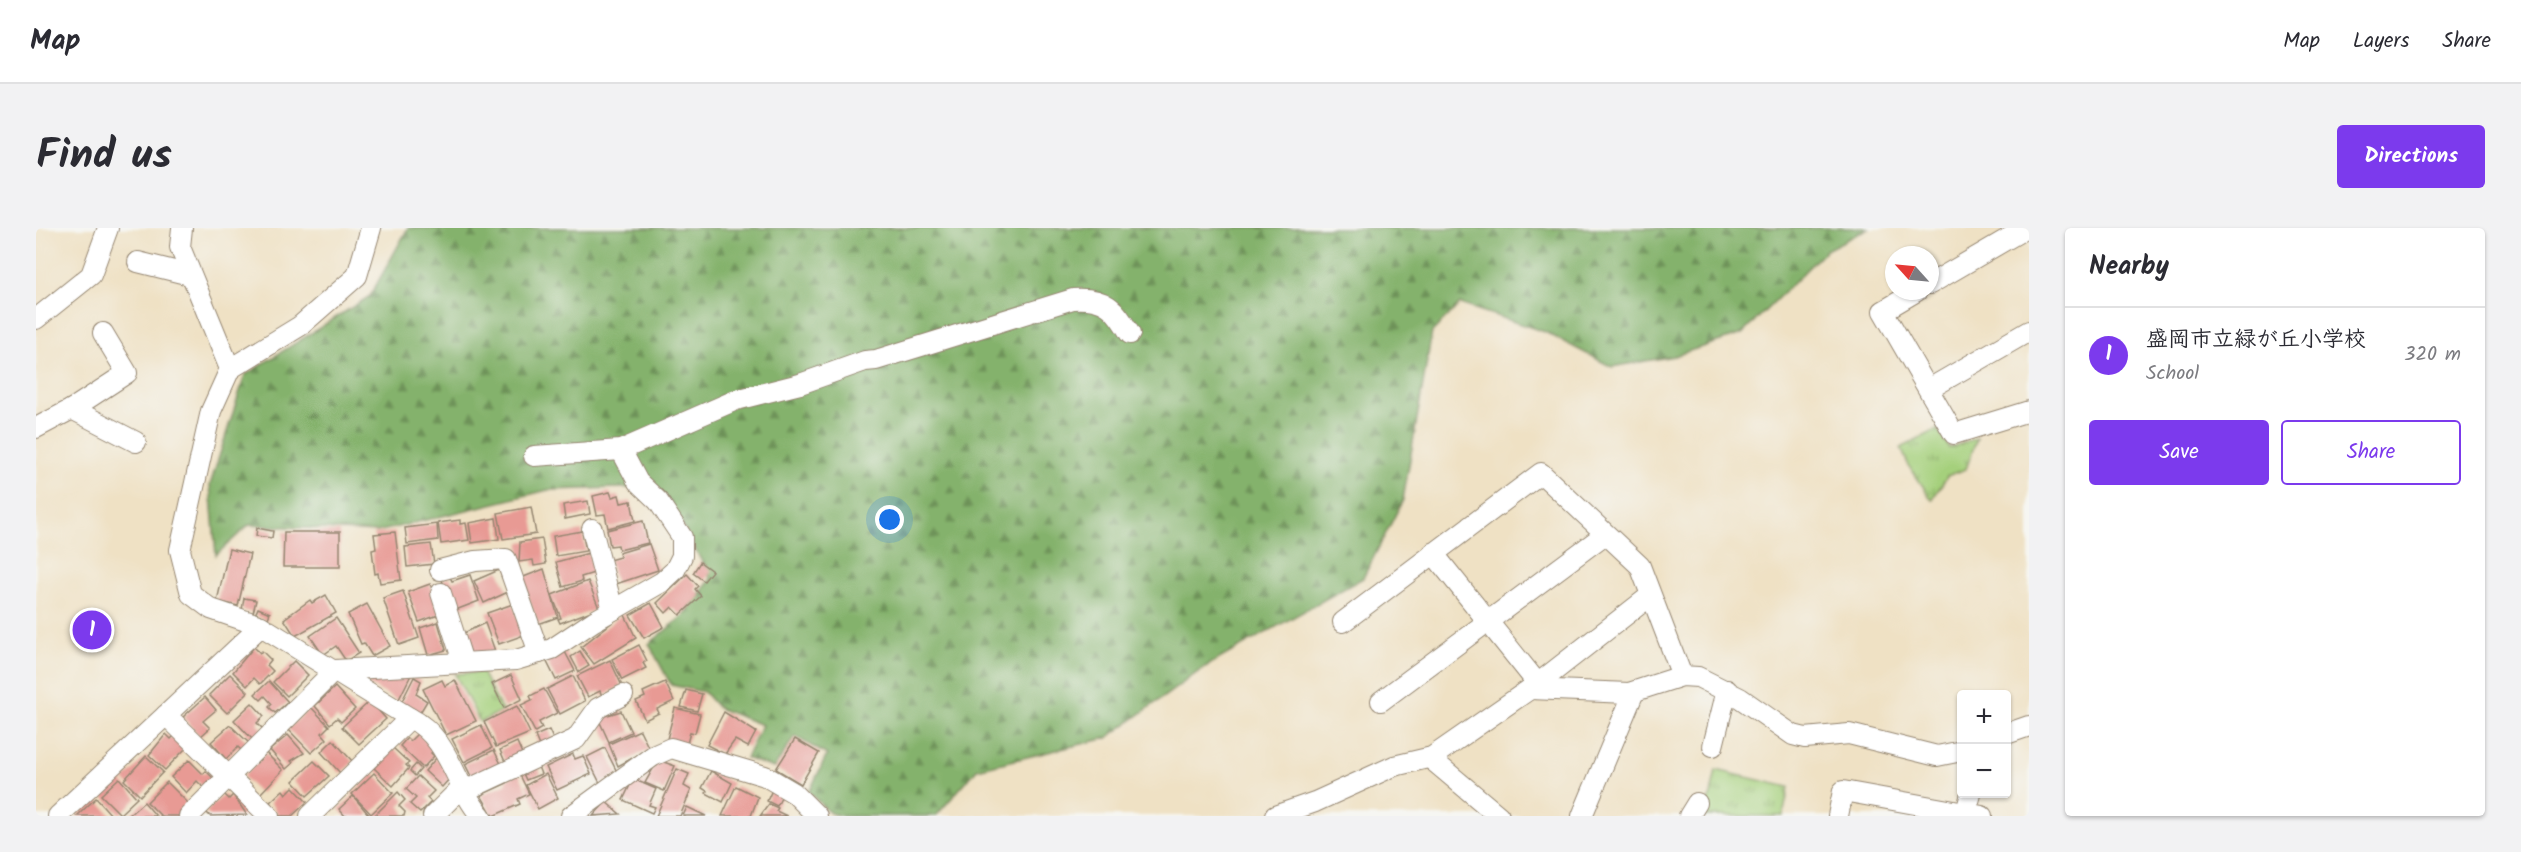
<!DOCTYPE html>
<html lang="en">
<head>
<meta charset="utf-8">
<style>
	body { margin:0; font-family:Kalam,"Klee One",sans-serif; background:#f2f2f3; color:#2b2b33 }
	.controls { position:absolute; right:18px; bottom:18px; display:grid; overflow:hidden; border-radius:6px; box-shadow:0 2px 4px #0004 }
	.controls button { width:54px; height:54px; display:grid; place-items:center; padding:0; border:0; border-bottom:2px solid #e1e1e2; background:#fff; color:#2b2b33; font:30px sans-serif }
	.compass { position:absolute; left:1849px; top:18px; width:54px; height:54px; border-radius:50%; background:#fff; box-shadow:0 2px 4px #0004; rotate:297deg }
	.you { position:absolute; left:854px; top:292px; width:21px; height:21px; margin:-15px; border:4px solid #fff; border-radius:50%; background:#1a73e8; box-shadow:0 0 0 9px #1a73e833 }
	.badge { display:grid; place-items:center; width:39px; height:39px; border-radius:50%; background:#7c3aed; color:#fff; font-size:20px; font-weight:700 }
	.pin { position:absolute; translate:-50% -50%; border:3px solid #fff; box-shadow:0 2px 6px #0006 }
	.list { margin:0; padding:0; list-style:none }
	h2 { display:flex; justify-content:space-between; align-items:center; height:78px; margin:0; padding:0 24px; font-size:26px }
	h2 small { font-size:20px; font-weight:400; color:#7c7c81 }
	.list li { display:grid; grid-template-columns:39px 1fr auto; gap:18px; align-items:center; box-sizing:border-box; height:96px; padding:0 24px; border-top:2px solid #e1e1e2 }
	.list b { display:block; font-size:22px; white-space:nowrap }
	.list p { margin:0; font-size:20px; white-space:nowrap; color:#7c7c81 }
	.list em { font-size:20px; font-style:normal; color:#7c7c81 }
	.actions { display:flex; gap:12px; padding:18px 24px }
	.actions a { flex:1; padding:14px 0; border:2px solid #7c3aed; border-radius:6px; text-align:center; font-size:21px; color:#7c3aed }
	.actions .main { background:#7c3aed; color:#fff }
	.map { position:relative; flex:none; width:1993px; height:588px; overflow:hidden; border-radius:6px }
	header { display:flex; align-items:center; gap:36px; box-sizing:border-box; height:84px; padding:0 30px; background:#fff; border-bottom:2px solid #e1e1e2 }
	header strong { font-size:28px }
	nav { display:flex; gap:33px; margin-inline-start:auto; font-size:21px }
	.intro { display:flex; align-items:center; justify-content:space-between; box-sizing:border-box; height:144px; padding:0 36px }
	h1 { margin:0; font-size:42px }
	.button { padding:15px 27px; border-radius:6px; background:#7c3aed; color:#fff; font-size:21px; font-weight:700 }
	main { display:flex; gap:36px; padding:0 36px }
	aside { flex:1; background:#fff; border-radius:6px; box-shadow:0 2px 4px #0004 }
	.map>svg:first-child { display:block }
</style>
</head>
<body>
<header>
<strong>Map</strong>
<nav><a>Map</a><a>Layers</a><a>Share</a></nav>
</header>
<div class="intro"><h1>Find us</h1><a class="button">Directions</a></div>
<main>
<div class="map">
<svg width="1993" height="588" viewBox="0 0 1993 588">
	<defs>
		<pattern id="grass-tufts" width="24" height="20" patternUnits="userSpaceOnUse" patternTransform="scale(1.5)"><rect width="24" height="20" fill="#a5d07c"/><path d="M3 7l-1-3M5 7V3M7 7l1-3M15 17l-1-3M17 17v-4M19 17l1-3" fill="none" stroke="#88a965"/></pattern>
		<pattern id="forest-firs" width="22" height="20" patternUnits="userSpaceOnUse" patternTransform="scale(1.5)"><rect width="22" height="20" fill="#84b26c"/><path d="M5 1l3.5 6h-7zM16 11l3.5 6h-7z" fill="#6d9158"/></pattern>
	</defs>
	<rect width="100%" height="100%" fill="#f6f6f2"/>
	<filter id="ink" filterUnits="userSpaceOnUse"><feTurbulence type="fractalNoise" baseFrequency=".0167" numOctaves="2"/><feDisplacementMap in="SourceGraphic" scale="12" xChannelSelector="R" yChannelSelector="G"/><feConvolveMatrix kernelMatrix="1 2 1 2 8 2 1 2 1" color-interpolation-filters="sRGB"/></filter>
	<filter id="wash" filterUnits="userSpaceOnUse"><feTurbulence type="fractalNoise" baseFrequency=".008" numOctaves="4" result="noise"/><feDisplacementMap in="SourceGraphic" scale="24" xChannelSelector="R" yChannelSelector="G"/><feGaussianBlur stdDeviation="1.35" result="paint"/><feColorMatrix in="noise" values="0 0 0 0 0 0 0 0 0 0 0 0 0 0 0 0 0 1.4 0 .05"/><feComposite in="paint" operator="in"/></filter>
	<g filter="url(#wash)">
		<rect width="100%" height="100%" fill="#efe1c4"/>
		<g fill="url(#grass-tufts)" stroke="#707d4d" stroke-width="1.5">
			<polygon points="1902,201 1913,220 1941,210 1930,241 1911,248 1896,272 1872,236 1865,220"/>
			<polygon points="446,444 466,483 444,494 419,446"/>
			<polygon points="1680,542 1753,559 1747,588 1662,588 1675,567"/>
		</g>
		<polygon fill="url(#forest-firs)" stroke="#606e45" stroke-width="1.5" points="372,0 1833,0 1790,22 1706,106 1638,128 1576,139 1509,104 1424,76 1396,104 1367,272 1327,350 1169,439 1071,510 941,541 900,588 807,588 794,585 773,564 791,527 759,508 738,540 710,530 726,497 682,480 668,464 635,457 613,416 648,387 675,351 641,287 620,259 512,262 341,304 213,297 180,327 174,257 209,147 334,68"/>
		<g id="blocks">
			<g fill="#e89a94">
				<polygon points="574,264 576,269 583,267 585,275 595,273 599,293 572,300 569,286 561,287 557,268"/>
				<polygon points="552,273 554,286 529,291 527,277"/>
				<polygon points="495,279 500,306 467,311 462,285"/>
				<polygon points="460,290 463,311 436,315 433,295"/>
				<polygon points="424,292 424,296 430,295 433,312 405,316 402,295"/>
				<polygon points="607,293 612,315 583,322 582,317 574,318 571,302"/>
				<polygon points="401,296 402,312 371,316 369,300"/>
				<polygon points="221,300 237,303 236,310 220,308"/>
				<polygon points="546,303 550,323 520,328 517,308"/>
				<polygon points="248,304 304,304 304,339 247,339"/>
				<polygon points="359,304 365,352 344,355 342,345 339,346 336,322 340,321 338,306"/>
				<polygon points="506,311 510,336 498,338 497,332 483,334 484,314"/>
				<polygon points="395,316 398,336 371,339 369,319"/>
				<polygon points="613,316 622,342 580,356 573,332 584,329 583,325"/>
				<polygon points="193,321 214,326 202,378 181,373"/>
				<polygon points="553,325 558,345 545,349 546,353 527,359 520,334"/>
				<polygon points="664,334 676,343 668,353 657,345"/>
				<polygon points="508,341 522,389 502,396 485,350"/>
				<polygon points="463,342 472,364 448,375 438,353"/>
				<polygon points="651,346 662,358 659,361 665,368 644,387 636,379 630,385 621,375"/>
				<polygon points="434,347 443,373 417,383 406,352 414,349 416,353"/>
				<polygon points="552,353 563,380 524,395 522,391 525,390 516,367"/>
				<polygon points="394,356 405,386 383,394 372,364"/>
				<polygon points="367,363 383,410 363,417 347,370"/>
				<polygon points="290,367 300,385 259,408 248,391 274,372 276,375"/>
				<polygon points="208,370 220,372 217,385 206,382"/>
				<polygon points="615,375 628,399 608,410 594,387"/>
				<polygon points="331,376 354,418 336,428 328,415 325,416 312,386"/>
				<polygon points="477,376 488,407 463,416 451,385"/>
				<polygon points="222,380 234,385 231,393 219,387"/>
				<polygon points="588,385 600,410 558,436 545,419"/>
				<polygon points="300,390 323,425 310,433 300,418 287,427 274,408"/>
				<polygon points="402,394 410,422 392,427 384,400"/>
				<polygon points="449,395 459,423 444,427 443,424 435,426 428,405"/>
				<polygon points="603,417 611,433 607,435 610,440 586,452 576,431"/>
				<polygon points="218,419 224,425 226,423 235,432 231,437 237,443 224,456 218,450 211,458 197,444"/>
				<polygon points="528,422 539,443 520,452 510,432"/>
				<polygon points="544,423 553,438 543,444 535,429"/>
				<polygon points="574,432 586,458 566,468 564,463 552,469 541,448"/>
				<polygon points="258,433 272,447 251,468 237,454"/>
				<polygon points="194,446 212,464 191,485 173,467"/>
				<polygon points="375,447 362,473 330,455 334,448"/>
				<polygon points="475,447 486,471 468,480 456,456"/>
				<polygon points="537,448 549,473 524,486 511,461"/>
				<polygon points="378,449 385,453 380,466 391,473 382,488 364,477"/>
				<polygon points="406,452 409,458 419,452 440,493 410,507 387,461"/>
				<polygon points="233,453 252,474 239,485 233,479 236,476 229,468 225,472 219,466"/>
				<polygon points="629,454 638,473 621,481 623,485 609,492 600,473 609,469 607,464"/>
				<polygon points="299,459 319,481 305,494 301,490 294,496 279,478"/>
				<polygon points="508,461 521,485 503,494 506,500 499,504 485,477 496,472 494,468"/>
				<polygon points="650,462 666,466 661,483 645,479"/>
				<polygon points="169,469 180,482 167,493 174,500 164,509 147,489"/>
				<polygon points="334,473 350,491 323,516 306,499"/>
				<polygon points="216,475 228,488 221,495 228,502 217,512 198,492"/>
				<polygon points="481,478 494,505 460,519 448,494"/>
				<polygon points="275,479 293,498 286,505 291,511 275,525 252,501"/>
				<polygon points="639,480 664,486 659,505 654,504 651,516 631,511"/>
				<polygon points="585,483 595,504 573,514 562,490"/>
				<polygon points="688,484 720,504 712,519 699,512 689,526 671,517"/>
				<polygon points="194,497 214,516 206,523 202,519 190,531 175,514"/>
				<polygon points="445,497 456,520 428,534 416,511"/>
				<polygon points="513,502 517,511 503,518 499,508"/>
				<polygon points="604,502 613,521 582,538 573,516"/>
				<polygon points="382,505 399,521 395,525 398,528 387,540 364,518 371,510 374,513"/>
				<polygon points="130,506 135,511 138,508 150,520 129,542 113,527"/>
				<polygon points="252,507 268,525 255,533 257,535 250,541 234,522"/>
				<polygon points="759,511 783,525 765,556 740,541"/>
				<polygon points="297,512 317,534 305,546 285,524"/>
				<polygon points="481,514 487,528 470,536 464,522"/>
				<polygon points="357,520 373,535 370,537 373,540 357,558 338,540"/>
				<polygon points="569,520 582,546 564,555 551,529"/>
				<polygon points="458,522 466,538 437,552 429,536"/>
				<polygon points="230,525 247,542 224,566 207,548"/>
				<polygon points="537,526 539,531 547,528 555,546 521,562 510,539"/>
				<polygon points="110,528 127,544 104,568 88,552"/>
				<polygon points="400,530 415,544 415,549 406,559 389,543"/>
				<polygon points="153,532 167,546 170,543 178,551 169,561 161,553 150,565 135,549"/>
				<polygon points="622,532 639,538 628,563 609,555"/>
				<polygon points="278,533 293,548 271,568 257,553"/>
				<polygon points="380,536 385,541 379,548 374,543"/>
				<polygon points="501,536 505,546 490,552 486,543"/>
				<polygon points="641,541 653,546 648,558 655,562 644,588 620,588"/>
				<polygon points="675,543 696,555 687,574 670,565 671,563 666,560"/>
				<polygon points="338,545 357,565 335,586 316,566"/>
				<polygon points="483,545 493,566 482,571 484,576 457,588 445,567 471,555 470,552"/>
				<polygon points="510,546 522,570 502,581 490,557"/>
				<polygon points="382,548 398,563 391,570 395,574 384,585 374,576 380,570 370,561"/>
				<polygon points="83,550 101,570 84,586 65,567"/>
				<polygon points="597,551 620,561 613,577 619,579 616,585 587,572"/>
				<polygon points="131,554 154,577 143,588 125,588 111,574"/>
				<polygon points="700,558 722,569 715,588 686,588"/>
				<polygon points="257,559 271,574 256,588 243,588 234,574 247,562 250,566"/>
				<polygon points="736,562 747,566 741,578 731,573"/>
				<polygon points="362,564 369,572 363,578 369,584 368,588 338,588"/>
				<polygon points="188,566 193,571 197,567 211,587 174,588 170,584"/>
				<polygon points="317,568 333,587 332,588 309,588 303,581"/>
				<polygon points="60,570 76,588 41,588"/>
				<polygon points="108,574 120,588 92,588"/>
				<polygon points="570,574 584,586 557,588"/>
				<polygon points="733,576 742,580 740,583 751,588 724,588"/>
				<polygon points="651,579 670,588 647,588"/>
			</g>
		</g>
	</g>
	<g filter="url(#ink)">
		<use href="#blocks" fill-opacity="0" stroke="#958671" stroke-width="1.5"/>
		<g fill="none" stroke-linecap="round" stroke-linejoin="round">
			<defs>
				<g id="minor">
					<polyline points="146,0 144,19 194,141 175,183 144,322 155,366 175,381 225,398 374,490 274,588"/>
					<polyline points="102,34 154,47"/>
					<polyline points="1894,56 1990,0"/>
					<polyline points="1881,63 1847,83 1918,206 1993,183"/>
					<polyline points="0,91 55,47 72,0"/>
					<polyline points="194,141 264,98 321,48 335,0"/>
					<polyline points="1893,161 1993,103"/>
					<polyline points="36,181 100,214"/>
					<polyline points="0,200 36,181 91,145 67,105"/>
					<path d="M 498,228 L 585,222 L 700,172 L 764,156 L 829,133 L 840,132 L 1037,71 C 1070,69 1079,80 1094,106"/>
					<polyline points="556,301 577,382"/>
					<polyline points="1397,325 1502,456"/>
					<polyline points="404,342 439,333 470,331 503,425"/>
					<polyline points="405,365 427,434"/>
					<polyline points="1307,394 1505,245 1604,338 1646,448"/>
					<polyline points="225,398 130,487 233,588"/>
					<polyline points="1494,461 1593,465 1646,448 1662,449 1704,470 1757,507 1769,510 1813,506 1901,528 1926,523"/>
					<polyline points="1345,473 1568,307"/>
					<path d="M 374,490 C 414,510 418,557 445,588"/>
					<polyline points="1970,506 1993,498"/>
					<polyline points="1677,518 1691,462"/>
					<polyline points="1394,530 1463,588"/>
					<polyline points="427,558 435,560 540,511 562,480 587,467"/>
					<polyline points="1930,584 1935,566"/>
					<polyline points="22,588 130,487"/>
					<polyline points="153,588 299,442 480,432 516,421 558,393 626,354 639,342 646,328 646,309 622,273 602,254 585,222"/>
					<polyline points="397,588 427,558"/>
					<polyline points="535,588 617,528 635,520 729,548 758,565 781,588"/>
					<polyline points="1239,588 1279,574 1358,538 1396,529 1504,454 1614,368"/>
					<polyline points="1546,588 1598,464"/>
					<polyline points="1653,588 1661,575"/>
					<polyline points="1802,588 1807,563 1946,588"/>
				</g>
			</defs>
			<use href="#minor" stroke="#958671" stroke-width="22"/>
			<use href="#minor" stroke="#fff" stroke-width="20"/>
		</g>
	</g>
</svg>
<div class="controls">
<button>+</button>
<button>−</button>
</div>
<svg class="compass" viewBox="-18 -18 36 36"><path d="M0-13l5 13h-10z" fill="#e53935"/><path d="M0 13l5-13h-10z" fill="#7c7c81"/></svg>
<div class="you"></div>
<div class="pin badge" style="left:56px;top:402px">1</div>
</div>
<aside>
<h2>Nearby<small></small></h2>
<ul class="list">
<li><span class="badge">1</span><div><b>盛岡市立緑が丘小学校</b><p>School</p></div><em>320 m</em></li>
</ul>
<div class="actions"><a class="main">Save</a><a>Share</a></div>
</aside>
</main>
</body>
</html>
